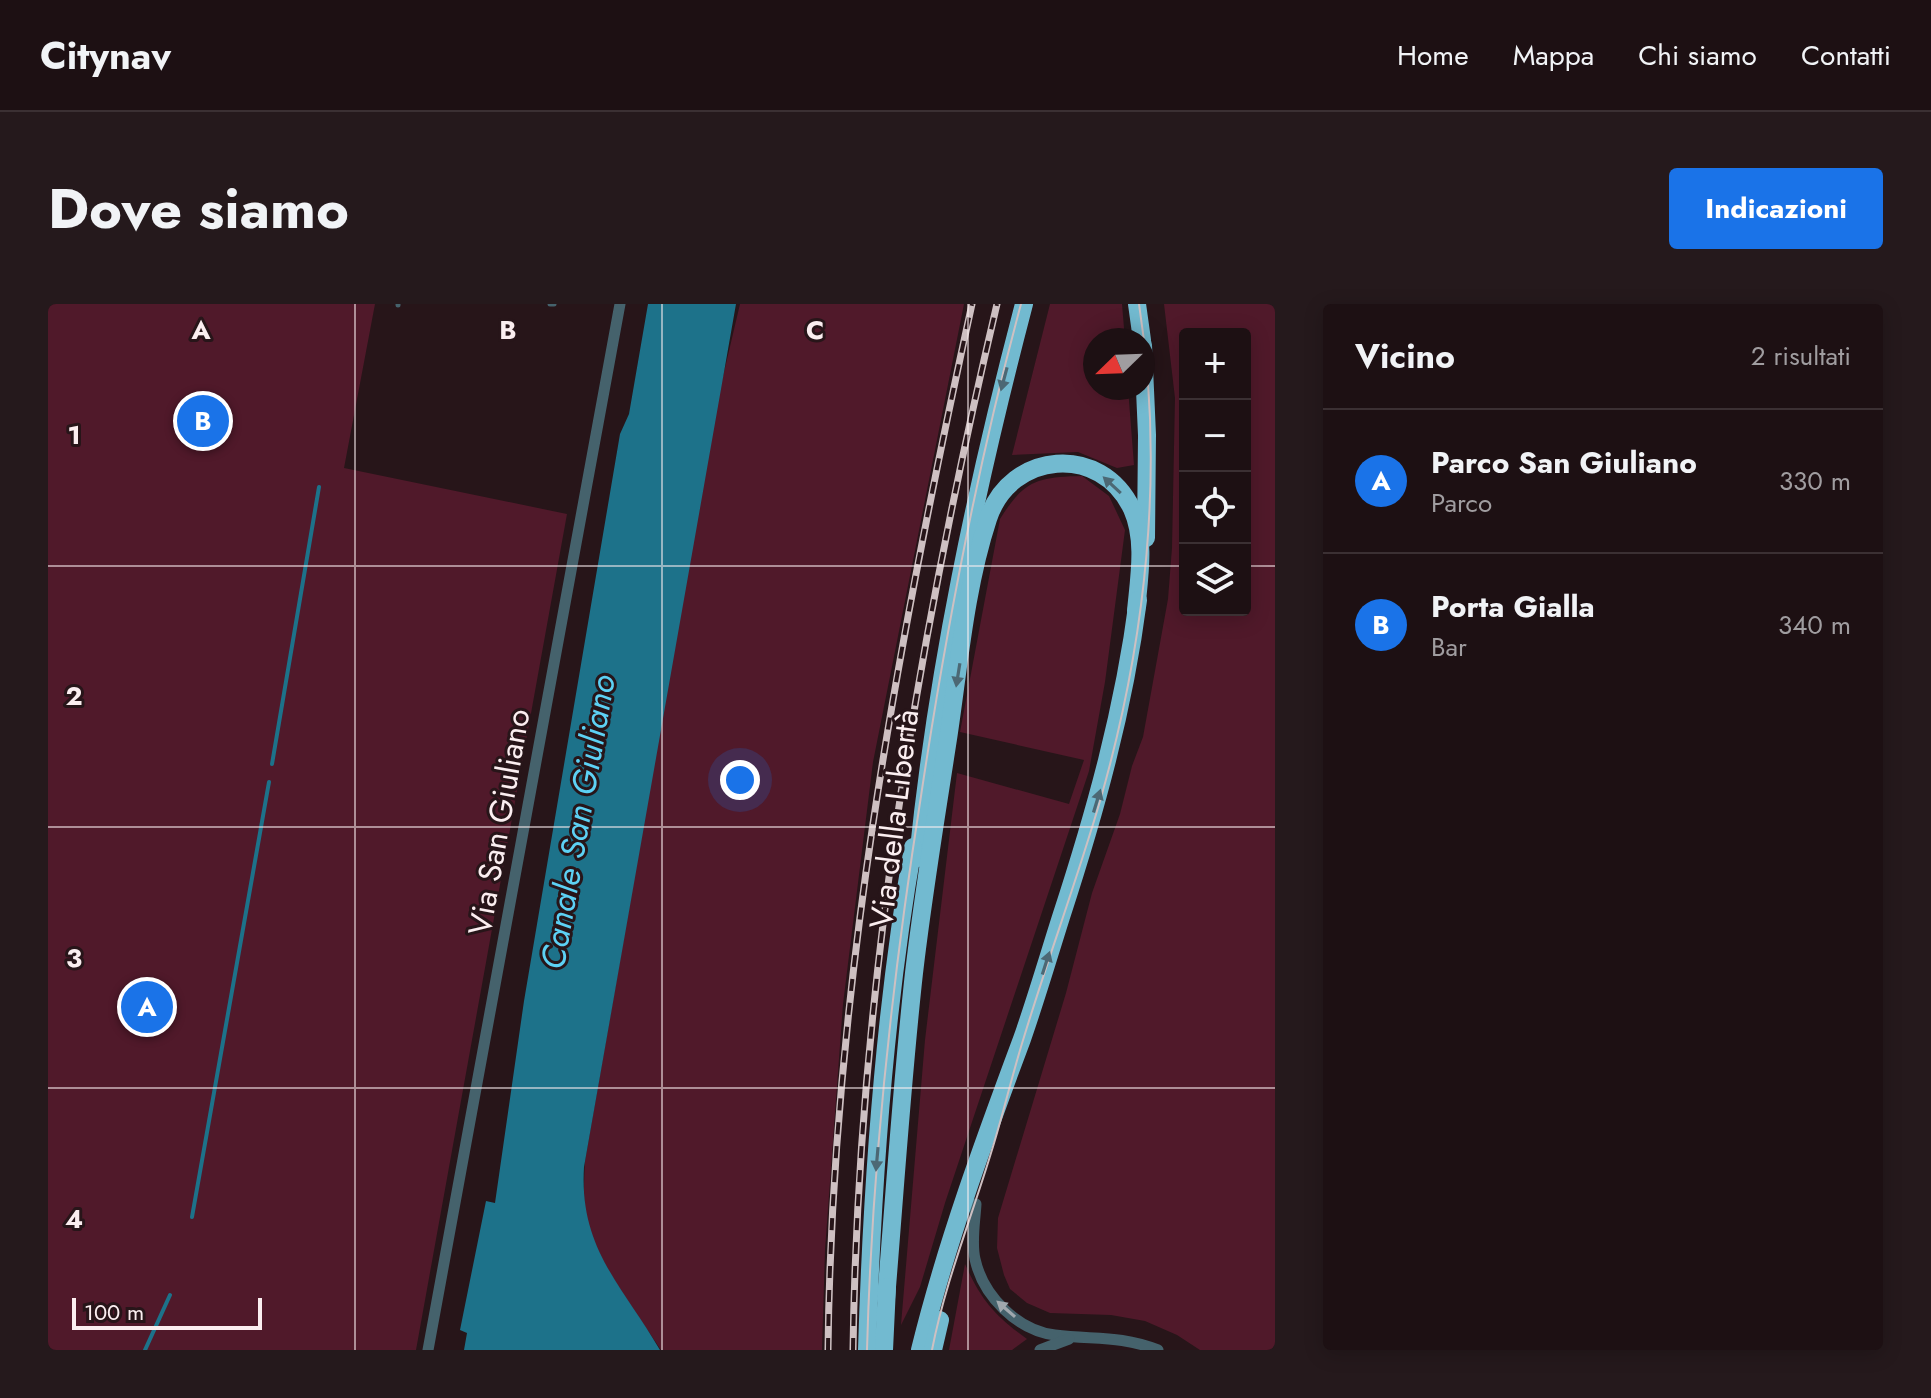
<!DOCTYPE html>
<html lang="it">
<head>
<meta charset="utf-8">
<style>
	body { margin:0; font-family:Jost,sans-serif; background:#25191c; color:#f1f3f6 }
	.controls { position:absolute; right:24px; top:24px; display:grid; overflow:hidden; border-radius:8px; box-shadow:0 4px 20px #0003 }
	.controls button { width:72px; height:72px; display:grid; place-items:center; padding:0; border:0; border-bottom:2px solid #3b3033; background:#1d1013; color:#f1f3f6; font:40px sans-serif }
	.compass { position:absolute; left:1035px; top:24px; width:72px; height:72px; border-radius:50%; background:#1d1013; box-shadow:0 4px 20px #0003; rotate:247deg }
	.scale { position:absolute; left:24px; bottom:20px; width:190px; box-sizing:border-box; padding-left:8px; border:4px solid #fbeef0; border-top:0; font-size:22px; line-height:28px; white-space:nowrap; color:#fbeef0; -webkit-text-stroke:6px #271519; paint-order:stroke }
	.you { position:absolute; left:692px; top:476px; width:28px; height:28px; margin:-20px; border:6px solid #fff; border-radius:50%; background:#1a73e8; box-shadow:0 0 0 12px #1a73e833 }
	.badge { display:grid; place-items:center; width:52px; height:52px; border-radius:50%; background:#1a73e8; color:#fff; font-size:26px; font-weight:700 }
	.pin { position:absolute; translate:-50% -50%; border:4px solid #fff; box-shadow:0 2px 8px #0006 }
	.list { margin:0; padding:0; list-style:none }
	h2 { display:flex; justify-content:space-between; align-items:center; height:104px; margin:0; padding:0 32px; font-size:34px }
	h2 small { font-size:26px; font-weight:400; color:#a09da0 }
	.list li { display:grid; grid-template-columns:52px 1fr auto; gap:24px; align-items:center; box-sizing:border-box; height:144px; padding:0 32px; border-top:2px solid #3b3033 }
	.list b { display:block; font-size:30px; white-space:nowrap }
	.list p { margin:0; font-size:26px; white-space:nowrap; color:#a09da0 }
	.list em { font-size:26px; font-style:normal; color:#a09da0 }
	.icon { flex:none; width:44px; height:44px; fill:none; stroke:currentColor; stroke-width:2; stroke-linecap:round; stroke-linejoin:round }
	.map { position:relative; flex:none; width:1227px; height:1046px; overflow:hidden; border-radius:8px }
	header { display:flex; align-items:center; gap:48px; box-sizing:border-box; height:112px; padding:0 40px; background:#1d1013; border-bottom:2px solid #3b3033 }
	header strong { font-size:38px }
	nav { display:flex; gap:44px; margin-inline-start:auto; font-size:28px }
	.intro { display:flex; align-items:center; justify-content:space-between; box-sizing:border-box; height:192px; padding:0 48px }
	h1 { margin:0; font-size:56px }
	.button { padding:20px 36px; border-radius:8px; background:#1a73e8; color:#fff; font-size:28px; font-weight:700 }
	main { display:flex; gap:48px; padding:0 48px }
	aside { flex:1; background:#1d1013; border-radius:8px; box-shadow:0 4px 20px #0003 }
	.map>svg:first-child { display:block }
</style>
</head>
<body>
<header>
<strong>Citynav</strong>
<nav><a>Home</a><a>Mappa</a><a>Chi siamo</a><a>Contatti</a></nav>
</header>
<div class="intro"><h1>Dove siamo</h1><a class="button">Indicazioni</a></div>
<main>
<div class="map">
<svg width="1227" height="1046" viewBox="0 0 1227 1046">
	<rect width="100%" height="100%" fill="#271519"/>
	<g fill="#50192a" fill-rule="evenodd">
		<polygon points="0,0 327,0 296,164 519,210 368,1046 0,1046"/>
		<path d="M 692,0 L 916,0 L 825,458 L 795,700 L 777,946 L 774,1046 L 613,1046 C 591,1012 545,952 538,914 C 535,895 536,877 537,857 L 669,98 Z"/>
		<polygon points="1002,0 1074,0 1077,36 1047,36 1047,84 1080,84 1086,161 1069,164 1030,148 964,151"/>
		<path d="M 1116,0 L 1227,0 L 1227,1046 L 1152,1046 L 1129,1031 L 1097,1017 L 1063,1011 L 1002,1009 L 979,999 L 962,985 L 956,971 L 949,944 L 950,914 L 1018,689 L 1044,589 L 1072,510 L 1084,462 L 1095,433 L 1120,295 L 1124,244 L 1127,94 ZM 1137,30 L 1197,30 L 1197,306 L 1137,306 Z"/>
		<path d="M 1034,172 L 1061,192 L 1077,226 L 1057,378 L 1041,467 L 897,899 L 872,983 L 853,1021 L 877,736 L 909,469 L 1021,500 L 1036,456 L 912,428 L 952,215 C 976,176 990,173 1034,172 Z"/>
		<path d="M 917,960 C 933,996 947,1012 979,1035 L 964,1046 L 901,1046 Z"/>
	</g>
	<path fill="#1d728a" d="M 600,0 L 688,0 L 536,863 C 531,944 574,981 612,1046 L 416,1046 L 419,1029 L 412,1026 L 438,897 L 447,899 L 476,697 L 572,130 L 581,110 Z"/>
	<g fill="none" stroke-linecap="round" stroke-linejoin="round">
		<g stroke="#1d728a" stroke-width="4">
			<polyline points="224,460 271,183"/>
			<polyline points="144,913 221,478"/>
			<polyline points="97,1046 122,991"/>
		</g>
		<g stroke="#45626c" stroke-width="5">
			<polyline points="502,0 506,0"/>
			<polyline points="350,1 350,0"/>
		</g>
		<g stroke="#45626c" stroke-width="11">
			<path d="M 928,900 C 927,918 923,938 927,955 C 935,992 969,1026 1007,1031 C 1046,1036 1071,1031 1110,1046"/>
			<polyline points="380,1046 572,0"/>
			<polyline points="992,1046 1021,1035"/>
		</g>
		<g stroke="#72bad0" stroke-width="18">
			<polyline points="1089,0 1094,36"/>
			<polyline points="1095,41 1099,131 1098,234"/>
			<path d="M 870,554 C 889,366 928,183 976,0"/>
			<path d="M 838,995 C 847,886 854,777 866,669 C 875,591 888,513 900,435 C 911,362 917,285 940,215 C 962,147 1053,139 1084,205 C 1098,236 1091,274 1088,307"/>
			<path d="M 819,1046 C 824,879 836,708 865,543"/>
			<polyline points="836,1046 839,983"/>
			<path d="M 872,1046 C 898,940 936,837 974,735 C 988,695 1000,654 1013,613 C 1047,509 1076,405 1090,296"/>
			<polyline points="885,1046 892,1016"/>
		</g>
		<g stroke="#cec0c2" stroke-width="2">
			<path d="M 819,1046 C 824,860 844,676 873,492 C 898,326 929,162 973,0"/>
			<path d="M 884,1046 C 897,979 923,915 943,849 C 955,811 964,771 976,733 C 1000,654 1029,576 1052,497 C 1098,337 1117,165 1091,0"/>
		</g>
		<defs>
			<g id="rail">
				<path d="M 780,1046 C 784,692 848,345 924,0"/>
				<path d="M 805,1046 C 810,693 868,343 949,0"/>
			</g>
		</defs>
		<use href="#rail" stroke="#cec0c2" stroke-width="7"/>
		<use href="#rail" stroke="#271519" stroke-width="4" stroke-dasharray="12" stroke-linecap="butt"/>
	</g>
	<defs><path id="oneway-solid" d="M-6-.8H1V-3.2L6.5 0L1 3.2V.8H-6Z" transform="scale(2)"/></defs>
	<g fill="#4c6874">
		<use href="#oneway-solid" transform="translate(956 75) rotate(105)"/>
		<use href="#oneway-solid" transform="translate(1064 181) rotate(-137)"/>
		<use href="#oneway-solid" transform="translate(910 371) rotate(99)"/>
		<use href="#oneway-solid" transform="translate(1049 497) rotate(-73)"/>
		<use href="#oneway-solid" transform="translate(998 659) rotate(-72)"/>
		<use href="#oneway-solid" transform="translate(829 855) rotate(95)"/>
	</g>
	<use fill="#a0a8ae" href="#oneway-solid" transform="translate(958 1005) rotate(-139)"/>
	<path fill="none" stroke="#fbeef0" stroke-width="2" stroke-opacity="0.55" d="M 307,0 L 307,1046M 614,0 L 614,1046M 920,0 L 920,1046M 0,262 L 1137,262M 1197,262 L 1227,262M 0,523 L 1227,523M 0,784 L 1227,784"/>
	<g text-anchor="middle" dominant-baseline="central" stroke-width="6" stroke-linejoin="round" paint-order="stroke">
		<g font-size="32" fill="#fbeef0" stroke="#271519">
			<text transform="translate(846 515) rotate(-83)">Via della Libertà</text>
			<text transform="translate(451 518) rotate(-80)">Via San Giuliano</text>
		</g>
		<g font-size="34" font-style="italic" fill="#5dd1f4" stroke="#271519">
			<text transform="translate(530 518) rotate(-80)">Canale San Giuliano</text>
		</g>
	</g>
	<g font-size="26" text-anchor="middle" font-weight="bold" fill="#fbeef0" stroke="#271519" stroke-width="6" stroke-linejoin="round" paint-order="stroke">
		<text x="153" y="35">A</text>
		<text x="460" y="35">B</text>
		<text x="767" y="35">C</text>
		<text x="26" y="140">1</text>
		<text x="26" y="401">2</text>
		<text x="26" y="663">3</text>
		<text x="26" y="924">4</text>
	</g>
</svg>
<div class="controls">
<button>+</button>
<button>−</button>
<button><svg class="icon" aria-label="locate" viewBox="0 0 24 24"><circle cx="12" cy="12" r="6"/><path d="M12 2v4M12 18v4M2 12h4M18 12h4"/></svg></button>
<button><svg class="icon" aria-label="layers" viewBox="0 0 24 24"><path d="M12 4l9 5-9 5-9-5zM3 14l9 5 9-5"/></svg></button>
</div>
<svg class="compass" viewBox="-18 -18 36 36"><path d="M0-13l5 13h-10z" fill="#e53935"/><path d="M0 13l5-13h-10z" fill="#a09da0"/></svg>
<div class="scale">100 m</div>
<div class="you"></div>
<div class="pin badge" style="left:99px;top:703px">A</div>
<div class="pin badge" style="left:155px;top:117px">B</div>
</div>
<aside>
<h2>Vicino<small>2 risultati</small></h2>
<ul class="list">
<li><span class="badge">A</span><div><b>Parco San Giuliano</b><p>Parco</p></div><em>330 m</em></li>
<li><span class="badge">B</span><div><b>Porta Gialla</b><p>Bar</p></div><em>340 m</em></li>
</ul>
</aside>
</main>
</body>
</html>
